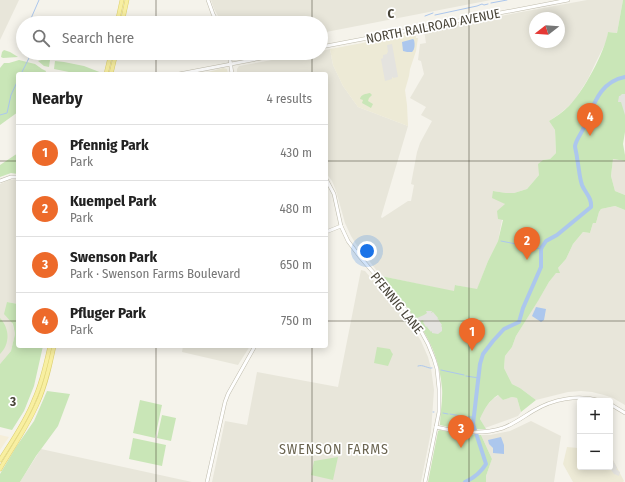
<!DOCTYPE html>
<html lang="en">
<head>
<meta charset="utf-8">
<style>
	body { margin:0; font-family:"Fira Sans Condensed",sans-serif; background:#f6f6f6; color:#222 }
	.controls { position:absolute; right:12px; bottom:12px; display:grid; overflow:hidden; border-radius:4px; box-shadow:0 2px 10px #0003 }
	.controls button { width:36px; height:36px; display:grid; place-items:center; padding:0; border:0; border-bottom:1px solid #e0e0e0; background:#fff; color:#222; font:20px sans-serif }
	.compass { position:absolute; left:529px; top:12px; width:36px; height:36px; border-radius:50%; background:#fff; box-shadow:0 2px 10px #0003; rotate:253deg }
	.you { position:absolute; left:367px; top:251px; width:14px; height:14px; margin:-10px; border:3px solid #fff; border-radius:50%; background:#1a73e8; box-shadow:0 0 0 6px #1a73e833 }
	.badge { display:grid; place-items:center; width:26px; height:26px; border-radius:50%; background:#ed6a2a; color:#fff; font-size:13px; font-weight:700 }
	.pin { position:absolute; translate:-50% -33px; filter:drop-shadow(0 1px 2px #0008) }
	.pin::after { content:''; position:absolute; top:21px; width:14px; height:12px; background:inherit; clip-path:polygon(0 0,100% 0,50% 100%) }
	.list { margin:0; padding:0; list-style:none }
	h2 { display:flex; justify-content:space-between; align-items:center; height:52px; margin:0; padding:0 16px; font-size:17px }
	h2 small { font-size:13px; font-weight:400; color:#767676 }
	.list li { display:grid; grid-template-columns:26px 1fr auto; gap:12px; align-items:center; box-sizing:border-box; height:56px; padding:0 16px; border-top:1px solid #e0e0e0 }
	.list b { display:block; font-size:15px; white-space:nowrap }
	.list p { margin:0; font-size:13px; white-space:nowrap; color:#767676 }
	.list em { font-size:13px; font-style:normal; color:#767676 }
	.icon { flex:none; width:22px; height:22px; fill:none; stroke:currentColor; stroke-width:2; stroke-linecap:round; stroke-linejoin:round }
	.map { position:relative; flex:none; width:625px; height:482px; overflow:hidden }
	.search { position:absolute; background:#fff; box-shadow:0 2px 10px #0003; left:16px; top:16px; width:312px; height:44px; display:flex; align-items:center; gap:10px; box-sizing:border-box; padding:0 14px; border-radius:22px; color:#767676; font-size:15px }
	.panel { position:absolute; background:#fff; box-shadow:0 2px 10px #0003; left:16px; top:72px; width:312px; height:276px; border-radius:4px }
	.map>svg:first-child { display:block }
</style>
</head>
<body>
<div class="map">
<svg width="625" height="482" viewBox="0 0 625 482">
	<rect width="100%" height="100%" fill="#f5f3eb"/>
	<g fill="#e8e6da" fill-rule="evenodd">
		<polygon points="0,0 19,0 0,40"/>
		<polygon points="211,0 491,0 321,33 321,23 222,23 214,9"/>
		<path d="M 587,0 L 623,0 L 617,33 L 608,32 L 607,40 L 596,62 L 588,79 L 579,93 L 578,96 L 569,106 L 558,115 L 549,121 L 555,130 L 556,153 L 550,159 L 543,160 L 539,175 L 527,189 L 514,193 L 506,193 L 493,191 L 505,204 L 498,241 L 488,261 L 477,290 L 456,285 L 455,292 L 381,276 L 356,244 L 351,236 L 345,223 L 336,191 L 332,181 L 326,173 L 326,74 L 237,74 L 237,69 L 239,66 L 310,53 L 321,53 L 321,51 L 330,49 L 333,65 L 343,86 L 358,107 L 408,126 L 381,217 L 382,218 L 408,201 L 411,201 L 414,185 L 411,184 L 417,152 L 420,143 L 432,121 L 421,115 L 426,107 L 410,98 L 424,74 L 421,61 L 418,60 L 420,44 L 426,43 L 424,30 ZM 535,18 L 559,18 L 559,42 L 535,42 Z"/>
		<polygon points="613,159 625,161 625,195 615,191 611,176"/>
		<polygon points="18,179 18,304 7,302 15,334 11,351 0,364 0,184 9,180"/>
		<polygon points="615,206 625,210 625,405 613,398 604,395 592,392 581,391 568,392 536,400 520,388 512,384 504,368 505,356 512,347 516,336 537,302 549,282 556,272 558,268 566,259 573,244 583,232 590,233 593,223 596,223 599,212 601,209"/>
		<polygon points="361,270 365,271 411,325 421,341 428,357 431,368 434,390 431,432 421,482 212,482 225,421 247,425 257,372 338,387"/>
		<polygon points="183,346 250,346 238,365 182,352"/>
		<polygon points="499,395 503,400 512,397 517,398 521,412 518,416 485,428 480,419 483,410 493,399"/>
		<polygon points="531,421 561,436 554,482 486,482 486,476 492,459 481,435 490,435 510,431"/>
		<polygon points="41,449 192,482 20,482"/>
	</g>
	<polygon fill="#f5eed9" points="0,435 9,437 0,450"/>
	<g fill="#edead6">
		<polygon points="411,34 416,36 416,38 418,38 416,51 410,69 409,76 405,90 407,105 408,126 358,107 343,86 333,65 330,49"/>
		<polygon points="223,68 227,69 228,74 201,74"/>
		<polygon points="567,447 578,448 580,449 580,467 610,467 610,454 624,481 623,482 573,482 563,464"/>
	</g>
	<g fill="#c9e6b7">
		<path d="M 623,0 L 625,0 L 625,132 L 623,144 L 625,155 L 625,161 L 613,159 L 611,176 L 615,191 L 625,195 L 625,210 L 615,206 L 601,209 L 599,212 L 596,223 L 593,223 L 590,233 L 583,232 L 573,244 L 566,259 L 558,268 L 560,273 L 556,273 L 549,282 L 538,301 L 516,336 L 512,347 L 505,356 L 504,368 L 512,384 L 520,388 L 536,400 L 521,412 L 517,398 L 512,397 L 503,400 L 498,395 C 489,401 484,409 480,419 L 486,429 C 471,430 454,429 440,425 C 440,413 443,400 442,388 C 438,339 410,311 381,276 L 454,291 L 455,285 L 477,289 L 488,261 L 498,241 L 503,220 L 498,219 L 497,211 L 505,204 L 492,198 L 493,191 L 506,193 L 514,193 L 527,189 L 539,175 L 538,164 L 543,160 L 550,159 L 556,153 L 555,130 L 549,121 C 556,117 563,112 569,106 C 583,92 605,52 608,32 L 617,33 Z"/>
		<polygon points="4,50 10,52 18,57 3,58 1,57 2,52"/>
		<polygon points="45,59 50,60 49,67 44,66 38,61"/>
		<polygon points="19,60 35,64 42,69 46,71 45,74 18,74 18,112 0,125 0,68 4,63 9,63"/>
		<polygon points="55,61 64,62 84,66 102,73 103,74 79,74 54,69"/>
		<path d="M 370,93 L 372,95 L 369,98 L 368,101 L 373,104 L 371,108 L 362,103 L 363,100 L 360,99 C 361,94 366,94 370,93 Z"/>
		<polygon points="18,153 18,174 11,173 0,177 0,165"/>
		<polygon points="7,302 18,304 18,346 43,346 34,386 24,411 12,430 0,427 0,364 11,351 15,334 13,324 4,314"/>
		<path d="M 0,318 C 10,329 10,344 0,354 Z"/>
		<polygon points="377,347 390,349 392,353 393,354 388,366 374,363"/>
		<polygon points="47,391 70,394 58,426 36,456 20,482 0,482 0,474 16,447 34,421"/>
		<polygon points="140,400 162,405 155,438 133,433"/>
		<polygon points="162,415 176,418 171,441 157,438"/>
		<polygon points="440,430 455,433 481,435 492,459 486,476 486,482 428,482 438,431"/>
		<polygon points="133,438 166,445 162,466 129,459"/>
		<polygon points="338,457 333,480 311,475 314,461"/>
	</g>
	<g fill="#e4e3df">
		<polygon points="392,44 398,77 393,78 393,77 392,77 392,79 385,81 381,59 383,58 383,55 387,54 387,53 388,52 387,45"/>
		<polygon points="622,94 625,94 625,115 621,102 618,102 619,96 620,96"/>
		<polygon points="426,311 432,311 431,313 433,312 438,318 437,320 438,319 442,325 441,326 442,327 442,331 438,334 432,333 432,331 431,332 427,327 428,326 426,327 423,322 424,321 422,320 420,322 417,318 424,315 427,313"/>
		<polygon points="610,455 617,468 616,469 620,472 619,476 614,474 609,467 610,467"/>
	</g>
	<g fill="#acc7ed">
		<path d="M 413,39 L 414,40 C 415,44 415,49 412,52 L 407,52 L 403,51 L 402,42 Z"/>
		<polygon points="536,307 546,309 544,320 541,322 532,316"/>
		<polygon points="501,437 504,445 504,454 493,453 493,448 489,444 488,440"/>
	</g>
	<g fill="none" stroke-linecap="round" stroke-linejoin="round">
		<g stroke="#acc7ed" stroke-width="1">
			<polyline points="491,3 507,0"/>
			<polyline points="435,15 477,6 482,4 484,5 488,4"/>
			<polyline points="425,16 433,13"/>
			<polyline points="29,23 39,0"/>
			<polyline points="21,74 30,56 30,53"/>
			<polyline points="0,115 7,113 11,95 18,80"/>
			<polyline points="501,241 541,249"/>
			<path d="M 418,366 C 423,364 428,369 432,368"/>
			<polyline points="441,370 464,375"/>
			<polyline points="466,376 479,378"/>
			<polyline points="433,412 434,412"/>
			<polyline points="443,413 448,414"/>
			<polyline points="450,414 466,417 474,417"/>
		</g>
		<path stroke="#acc7ed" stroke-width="4" d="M 465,482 C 474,478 481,472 486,464 L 473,424 L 480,364 L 483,354 L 493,341 L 504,329 L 519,322 L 523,308 L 541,267 L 541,249 L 542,247 L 546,241 L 557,235 L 591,207 C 592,197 585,193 582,185 C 579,176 579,167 577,158 C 577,154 575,149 575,146 C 576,140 581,134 583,129 C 593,108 598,82 625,77"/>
		<defs>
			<g id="minor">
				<polyline points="208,0 213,14 218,23"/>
				<polyline points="321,47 568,0"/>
				<polyline points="229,53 232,74"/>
				<polyline points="179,74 288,53"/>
				<polyline points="326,179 334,194 341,226 348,241 360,257 416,322 428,344 434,359 437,369 439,389 439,412 425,482"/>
				<polyline points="0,181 11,177 18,177"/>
				<polyline points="326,232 341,226"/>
				<polyline points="610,404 625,413"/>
				<path d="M 436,427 C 457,432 482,435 503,428 C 514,424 523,417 533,411 C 553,399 578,394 601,401"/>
				<polyline points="207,482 225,402 228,394 255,346"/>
			</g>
			<g id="major">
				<polyline points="117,23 122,0"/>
				<polyline points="122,23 127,0"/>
				<polyline points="106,74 111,53"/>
				<polyline points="111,74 116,53"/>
				<path d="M 0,460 C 12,441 26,421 34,400 C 42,383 46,364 50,346"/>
				<path d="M 0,469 C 13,447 28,426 38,402 C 46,384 50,365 54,346"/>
			</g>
		</defs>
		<use href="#minor" stroke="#c0bdae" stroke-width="4"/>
		<use href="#major" stroke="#ddd071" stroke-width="4.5"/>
		<use href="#minor" stroke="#fff" stroke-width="3"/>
		<use href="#major" stroke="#f8efa1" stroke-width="3.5"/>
	</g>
	<path fill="none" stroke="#494539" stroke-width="1" stroke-opacity="0.55" d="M 156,0 L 156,23M 312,0 L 312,23M 469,0 L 469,482M 156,53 L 156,74M 312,53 L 312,74M 0,161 L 18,161M 326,161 L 625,161M 0,321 L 18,321M 326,321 L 625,321M 156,346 L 156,482M 312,346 L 312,482"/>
	<g text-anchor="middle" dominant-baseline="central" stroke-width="3.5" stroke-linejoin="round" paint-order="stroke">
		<g font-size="13" fill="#494539" stroke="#fff">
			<text transform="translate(433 26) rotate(-11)">NORTH RAILROAD AVENUE</text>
			<text transform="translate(397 303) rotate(51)">PFENNIG LANE</text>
		</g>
		<g font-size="14" letter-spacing="1" fill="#6b6551" stroke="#fff">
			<text x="334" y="449">SWENSON FARMS</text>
		</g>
	</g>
	<g font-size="13" text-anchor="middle" font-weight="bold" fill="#494539" stroke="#fff" stroke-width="3.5" stroke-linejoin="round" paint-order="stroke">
		<text x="391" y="18">C</text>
		<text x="13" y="406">3</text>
	</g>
</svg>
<div class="controls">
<button>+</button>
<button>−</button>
</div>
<svg class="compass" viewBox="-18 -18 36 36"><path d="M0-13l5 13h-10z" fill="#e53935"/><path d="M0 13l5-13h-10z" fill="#767676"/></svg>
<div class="you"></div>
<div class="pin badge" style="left:472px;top:351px">1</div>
<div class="pin badge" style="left:527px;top:260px">2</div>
<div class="pin badge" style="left:461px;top:448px">3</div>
<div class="pin badge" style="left:590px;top:136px">4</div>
<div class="search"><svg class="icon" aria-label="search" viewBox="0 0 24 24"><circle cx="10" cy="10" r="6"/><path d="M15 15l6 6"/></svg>Search here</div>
<section class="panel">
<h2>Nearby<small>4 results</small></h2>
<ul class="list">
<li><span class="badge">1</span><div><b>Pfennig Park</b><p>Park</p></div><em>430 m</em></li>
<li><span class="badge">2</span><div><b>Kuempel Park</b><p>Park</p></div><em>480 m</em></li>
<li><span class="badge">3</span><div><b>Swenson Park</b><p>Park · Swenson Farms Boulevard</p></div><em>650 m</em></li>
<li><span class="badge">4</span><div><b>Pfluger Park</b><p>Park</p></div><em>750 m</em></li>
</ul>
</section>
</div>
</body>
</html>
